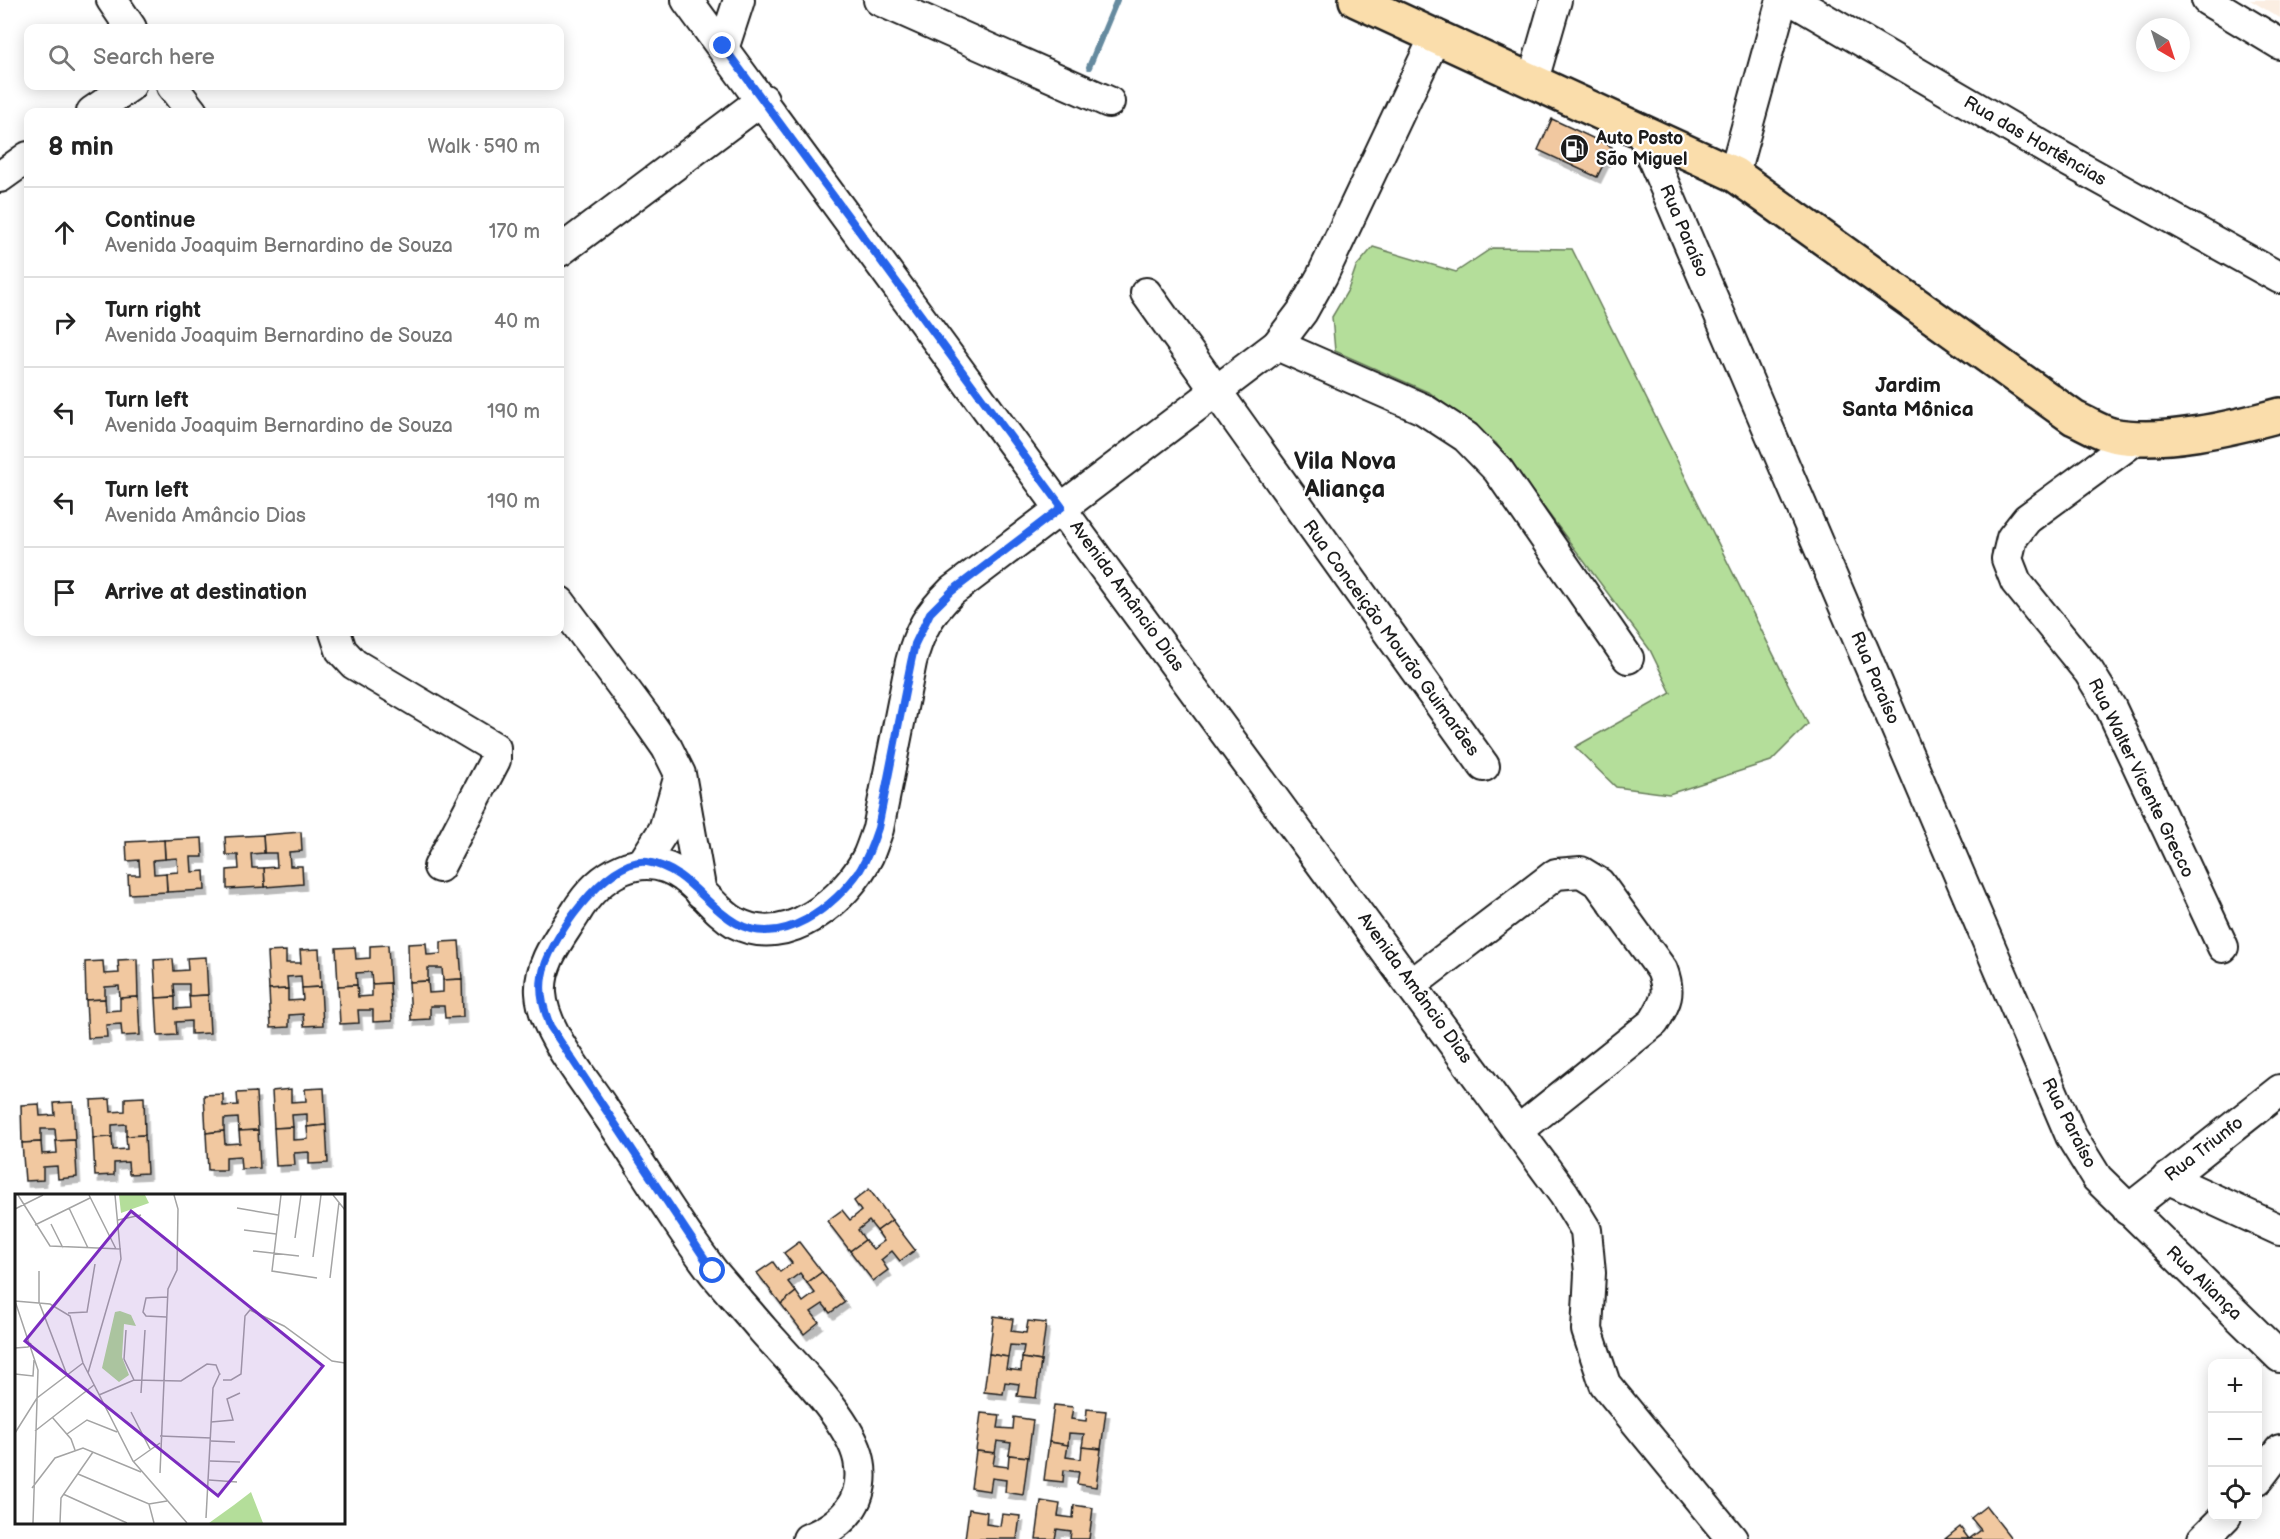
<!DOCTYPE html>
<html lang="en">
<head>
<meta charset="utf-8">
<style>
	body { margin:0; font-family:"Balsamiq Sans",sans-serif; background:#f6f6f6; color:#222 }
	.controls { position:absolute; right:18px; bottom:18px; display:grid; overflow:hidden; border-radius:12px; box-shadow:0 3px 15px #0003 }
	.controls button { width:54px; height:54px; display:grid; place-items:center; padding:0; border:0; border-bottom:2px solid #e0e0e0; background:#fff; color:#222; font:30px sans-serif }
	.compass { position:absolute; left:2136px; top:18px; width:54px; height:54px; border-radius:50%; background:#fff; box-shadow:0 3px 15px #0003; rotate:141deg }
	.stop { position:absolute; width:18px; height:18px; margin:-14px; border:4px solid #2563eb; border-radius:50%; background:#fff }
	.stop.end { background:#2563eb; border-color:#fff; box-shadow:0 2px 6px #0008 }
	.list { margin:0; padding:0; list-style:none }
	h2 { display:flex; justify-content:space-between; align-items:center; height:78px; margin:0; padding:0 24px; font-size:26px }
	h2 small { font-size:20px; font-weight:400; color:#767676 }
	.list li { display:grid; grid-template-columns:39px 1fr auto; gap:18px; align-items:center; box-sizing:border-box; height:90px; padding:0 24px; border-top:2px solid #e0e0e0 }
	.list b { display:block; font-size:22px; white-space:nowrap }
	.list p { margin:0; font-size:20px; white-space:nowrap; color:#767676 }
	.list em { font-size:20px; font-style:normal; color:#767676 }
	.icon { flex:none; width:33px; height:33px; fill:none; stroke:currentColor; stroke-width:2; stroke-linecap:round; stroke-linejoin:round }
	.map { position:relative; flex:none; width:2280px; height:1539px; overflow:hidden }
	.search { position:absolute; background:#fff; box-shadow:0 3px 15px #0003; left:24px; top:24px; width:540px; height:66px; display:flex; align-items:center; gap:15px; box-sizing:border-box; padding:0 21px; border-radius:12px; color:#767676; font-size:22px }
	.panel { position:absolute; background:#fff; box-shadow:0 3px 15px #0003; left:24px; top:108px; width:540px; height:528px; border-radius:12px }
	.map>svg:first-child { display:block }
</style>
</head>
<body>
<div class="map">
<svg width="2280" height="1539" viewBox="0 0 2280 1539">
	<defs>
		<filter id="shadow"><feDropShadow dx="3.5" dy="6" stdDeviation="0" flood-color="#0004"/></filter>
	</defs>
	<rect width="100%" height="100%" fill="#fff"/>
	<filter id="ink" filterUnits="userSpaceOnUse"><feTurbulence type="fractalNoise" baseFrequency=".0167" numOctaves="2"/><feDisplacementMap in="SourceGraphic" scale="12" xChannelSelector="R" yChannelSelector="G"/><feConvolveMatrix kernelMatrix="1 2 1 2 8 2 1 2 1" color-interpolation-filters="sRGB"/></filter>
	<g filter="url(#ink)">
		<polygon fill="#fbeee2" points="2250,0 2280,0 2280,18"/>
		<polygon fill="#b4de9a" stroke="#687d5b" stroke-width="1.5" points="1373,247 1456,272 1492,248 1572,249 1808,724 1771,761 1669,794 1616,787 1575,747 1671,693 1650,650 1496,443 1430,393 1335,351 1332,317 1348,290 1356,267"/>
		<g fill="none" stroke-linecap="round" stroke-linejoin="round">
			<polyline stroke="#658a9f" stroke-width="6" points="1089,67 1117,0"/>
		</g>
		<g fill="#f1c8a0" stroke="#1c1c1c" stroke-width="1.5" filter="url(#shadow)">
			<polygon points="1552,119 1612,147 1597,177 1538,150"/>
			<polygon points="301,832 302,851 289,852 290,866 302,866 303,884 265,887 264,868 277,867 276,853 264,853 263,835"/>
			<polygon points="263,835 264,853 251,854 252,868 264,868 265,887 227,889 227,870 239,869 238,855 226,855 225,837"/>
			<polygon points="202,838 203,857 191,857 192,872 204,871 205,890 167,892 166,873 178,872 177,858 165,859 164,840"/>
			<polygon points="164,840 165,859 153,860 154,874 166,873 167,892 129,894 128,875 140,875 139,860 127,861 126,842"/>
			<polygon points="459,941 462,979 443,980 442,968 428,968 428,981 409,982 408,944 426,943 427,955 441,954 441,942"/>
			<polygon points="388,945 390,983 372,984 371,972 356,973 357,985 338,986 336,948 355,947 356,959 370,958 370,946"/>
			<polygon points="319,949 321,987 302,988 301,976 287,977 288,989 269,990 267,952 286,951 286,963 301,963 300,950"/>
			<polygon points="206,957 208,995 189,996 189,984 174,984 175,997 156,998 154,960 173,959 174,971 188,970 187,958"/>
			<polygon points="137,959 138,997 120,998 119,986 105,987 105,999 86,1000 85,962 103,961 104,974 119,973 118,960"/>
			<polygon points="462,979 463,1017 445,1018 444,1006 430,1006 430,1019 411,1020 409,982 428,981 429,993 443,992 443,980"/>
			<polygon points="390,983 392,1021 373,1022 373,1010 358,1010 359,1023 340,1024 338,986 357,985 358,997 372,996 372,984"/>
			<polygon points="321,987 323,1025 304,1026 303,1014 289,1015 289,1027 271,1028 269,990 288,989 288,1001 303,1000 302,988"/>
			<polygon points="208,995 210,1033 191,1034 191,1021 176,1022 177,1035 158,1036 156,998 175,997 175,1009 190,1008 189,996"/>
			<polygon points="138,997 140,1035 122,1036 121,1024 106,1025 107,1037 88,1038 86,1000 105,999 106,1011 120,1010 120,998"/>
			<polygon points="324,1088 326,1125 307,1127 307,1114 292,1115 293,1127 274,1128 272,1091 291,1089 291,1102 306,1101 305,1089"/>
			<polygon points="256,1092 258,1130 239,1131 238,1118 224,1119 224,1131 206,1133 204,1095 223,1094 223,1106 238,1105 237,1093"/>
			<polygon points="144,1097 145,1135 126,1136 126,1124 112,1125 112,1137 93,1138 91,1100 110,1099 111,1112 125,1111 125,1098"/>
			<polygon points="73,1102 75,1140 56,1141 55,1129 41,1129 41,1142 22,1143 21,1105 39,1104 40,1116 55,1115 54,1103"/>
			<polygon points="326,1125 328,1163 309,1164 309,1152 294,1153 295,1165 276,1166 274,1128 293,1127 293,1140 308,1139 307,1127"/>
			<polygon points="258,1130 260,1168 241,1169 240,1156 226,1157 226,1170 208,1170 206,1133 224,1131 225,1144 240,1143 239,1131"/>
			<polygon points="145,1135 147,1173 129,1174 128,1162 114,1163 114,1175 95,1176 93,1138 112,1137 113,1150 127,1149 126,1136"/>
			<polygon points="75,1140 77,1177 58,1179 57,1166 43,1167 43,1180 25,1181 22,1143 41,1142 42,1154 57,1153 56,1141"/>
			<polygon points="869,1189 892,1220 877,1231 869,1221 858,1230 865,1240 850,1251 827,1221 842,1210 850,1220 861,1211 854,1201"/>
			<polygon points="892,1220 915,1250 900,1261 892,1251 881,1260 888,1270 873,1281 850,1251 865,1240 873,1249 884,1241 877,1231"/>
			<polygon points="799,1242 822,1272 807,1283 800,1273 788,1282 796,1292 781,1304 757,1273 773,1262 780,1272 792,1263 784,1253"/>
			<polygon points="822,1272 845,1302 830,1313 823,1304 811,1312 819,1322 804,1334 781,1304 796,1292 803,1302 815,1293 807,1283"/>
			<polygon points="994,1316 1013,1319 1011,1331 1026,1333 1028,1321 1046,1323 1041,1361 1022,1358 1024,1346 1010,1345 1008,1357 989,1354"/>
			<polygon points="989,1354 1008,1357 1006,1369 1021,1371 1022,1358 1041,1361 1036,1398 1017,1396 1019,1384 1005,1382 1003,1394 984,1392"/>
			<polygon points="1054,1405 1073,1407 1071,1419 1086,1421 1087,1409 1106,1411 1101,1449 1082,1447 1084,1434 1069,1433 1068,1445 1049,1442"/>
			<polygon points="981,1413 1000,1415 998,1428 1013,1429 1014,1417 1033,1420 1028,1457 1009,1455 1011,1443 997,1441 995,1453 976,1451"/>
			<polygon points="1049,1442 1068,1445 1066,1457 1081,1459 1082,1447 1101,1449 1096,1487 1077,1484 1079,1472 1064,1470 1063,1482 1044,1480"/>
			<polygon points="976,1451 995,1453 993,1465 1008,1467 1009,1455 1028,1457 1023,1495 1005,1492 1006,1480 992,1478 990,1491 971,1488"/>
			<polygon points="1041,1501 1060,1504 1058,1516 1073,1518 1074,1505 1093,1508 1089,1539 1070,1539 1071,1531 1057,1529 1055,1539 1036,1539"/>
			<polygon points="1986,1506 2011,1538 2010,1539 1969,1539 1981,1530 1971,1518"/>
			<polygon points="969,1509 987,1512 986,1524 1000,1526 1002,1514 1020,1516 1017,1539 965,1539"/>
			<polygon points="1960,1527 1969,1539 1945,1539"/>
		</g>
		<g fill="none" stroke-linecap="round" stroke-linejoin="round">
			<defs>
				<g id="minor">
					<polyline points="112,0 131,28"/>
					<polyline points="687,0 1564,1194 1586,1230 1590,1273 1587,1330 1605,1384 1732,1539"/>
					<polyline points="879,0 1109,102"/>
					<polyline points="1792,0 2054,153 2280,278"/>
					<polyline points="2207,0 2280,44"/>
					<polyline points="724,46 739,0"/>
					<polyline points="1533,80 1556,0"/>
					<polyline points="172,86 192,112"/>
					<polyline points="92,112 130,86"/>
					<polyline points="1642,133 2071,1136 2097,1178 2280,1357"/>
					<polyline points="1734,174 1782,0"/>
					<polyline points="0,177 28,157"/>
					<polyline points="560,251 763,99"/>
					<polyline points="1146,293 1484,766"/>
					<polyline points="1277,345 1423,409 1466,437 1498,470 1628,658"/>
					<polyline points="2136,439 2027,519 2012,538 2007,559 2016,582 2089,672 2111,708 2223,947"/>
					<polyline points="560,602 646,718 667,748 680,774 701,893"/>
					<polyline points="335,632 341,650 354,664 495,748 495,760 439,867"/>
					<polyline points="644,861 664,830 678,782"/>
					<path d="M 1412,984 L 1556,874 L 1581,872 L 1599,883 L 1662,970 C 1671,993 1666,1002 1654,1022 L 1519,1130"/>
					<polyline points="2167,1178 2280,1230"/>
					<polyline points="2128,1210 2280,1090"/>
					<polyline points="2258,1479 2280,1450"/>
					<path d="M 808,1539 C 843,1525 867,1501 859,1460 C 851,1420 791,1362 763,1330 C 747,1311 730,1292 714,1273 C 675,1223 643,1166 607,1114 C 586,1081 543,1032 541,993 C 539,963 560,938 575,914 C 598,875 642,846 684,877 C 703,890 716,912 736,923 C 787,950 847,899 868,856 C 872,847 875,837 878,829 L 911,662 C 919,630 929,614 952,591 L 1277,345 L 1302,312 L 1322,276 L 1436,35"/>
					<polyline points="2203,1539 2226,1516"/>
				</g>
				<path id="major" d="M 1356,0 L 1734,174 L 2074,418 C 2086,423 2099,432 2112,435 C 2161,445 2232,428 2280,415"/>
			</defs>
			<use href="#minor" stroke="#1c1c1c" stroke-width="34"/>
			<use href="#major" stroke="#1c1c1c" stroke-width="38"/>
			<use href="#minor" stroke="#fff" stroke-width="30"/>
			<use href="#major" stroke="#faddab" stroke-width="33"/>
		</g>
	</g>
	<g fill="none" stroke-linecap="round" stroke-linejoin="round" filter="url(#ink)">
		<path stroke="#2563eb" stroke-width="8" d="M 713,1271 L 550,1026 C 544,1009 539,994 542,977 C 546,943 608,856 647,862 C 688,869 703,904 736,923 C 782,949 835,906 860,870 C 868,857 873,843 878,828 L 911,662 L 915,644 L 930,613 L 952,591 L 1062,507 L 723,46"/>
	</g>
	<defs>
		<symbol id="fuel-disc" viewBox="-11 -11 22 22"><circle r="9.5" fill="#1c1c1c" stroke="#fff"/><path d="M-5.5-6h7V0h2V4h1.3V-2.5L3-4.5l.8-.8L6-3V5H2.5V1h-1V6h-7ZM-4.2-4.7v3.2H.2V-4.7Z" fill="#fff"/></symbol>
	</defs>
	<g fill-rule="evenodd">
		<use href="#fuel-disc" x="1558" y="132" width="33" height="33"/>
	</g>
	<g text-anchor="middle" dominant-baseline="central" stroke-width="4.5" stroke-linejoin="round" paint-order="stroke">
		<g font-size="18" font-weight="bold" fill="#1c1c1c" stroke="#fff" text-anchor="start">
			<text x="1596" y="138">Auto Posto<tspan x="1596" dy="21">São Miguel</tspan></text>
		</g>
		<g font-size="18" fill="#1c1c1c" stroke="#fff">
			<text transform="translate(2035 141) rotate(30)">Rua das Hortências</text>
			<text transform="translate(1684 231) rotate(67)">Rua Paraíso</text>
			<text transform="translate(1127 596) rotate(54)">Avenida Amâncio Dias</text>
			<text transform="translate(1391 638) rotate(54)">Rua Conceição Mourão Guimarães</text>
			<text transform="translate(1875 678) rotate(67)">Rua Paraíso</text>
			<text transform="translate(2141 778) rotate(64)">Rua Walter Vicente Grecco</text>
			<text transform="translate(1415 988) rotate(54)">Avenida Amâncio Dias</text>
			<text transform="translate(2069 1123) rotate(63)">Rua Paraíso</text>
			<text transform="translate(2204 1149) rotate(-38)">Rua Triunfo</text>
			<text transform="translate(2204 1283) rotate(44)">Rua Aliança</text>
		</g>
		<g font-size="21" font-weight="bold" fill="#1c1c1c" stroke="#fff">
			<text x="1908" y="385">Jardim<tspan x="1908" dy="24">Santa Mônica</tspan></text>
		</g>
		<g font-size="24" font-weight="bold" fill="#1c1c1c" stroke="#fff">
			<text x="1345" y="461">Vila Nova<tspan x="1345" dy="28">Aliança</tspan></text>
		</g>
	</g>
	<g transform="translate(15 1194)">
		<rect width="330" height="330" fill="#fff"/>
		<path d="M 104,1 L 130,1 L 134,9 L 106,19 ZM 105,117 L 116,121 L 121,132 L 109,130 L 107,163 L 114,181 L 104,188 L 87,174 L 100,118 ZM 236,298 L 248,329 L 194,329 L 219,311 Z" fill="#b4de9a"/>
		<path fill="none" stroke="#a4a4a4" stroke-width="1.5" d="M 3,1 L 35,52 L 106,55M 74,1 L 101,55M 266,1 L 257,77 L 302,84M 318,1 L 330,16M 54,14 L 73,54M 222,14 L 263,21M 0,15 L 28,1M 103,26 L 126,21M 36,30 L 48,54M 20,31 L 75,4M 229,36 L 261,40M 280,44 L 286,1M 238,57 L 284,62M 298,63 L 306,1M 24,77 L 24,108 L 52,181M 315,84 L 324,8M 0,107 L 23,176 L 18,329M 0,107 L 35,110 L 55,122 L 68,169 L 118,267 L 172,329M 53,119 L 72,118 L 80,70M 151,123 L 131,122 L 128,118 L 131,104 L 152,103M 111,136 L 109,165 L 119,186M 0,154 L 13,153 L 16,149M 73,179 L 106,65 L 100,1M 0,180 L 18,182 L 19,166M 208,186 L 216,186 L 226,180 L 230,122 L 235,116 L 269,132 L 317,167 L 330,169M 126,199 L 130,136M 84,201 L 119,186 L 166,187 L 192,170 L 201,171 L 205,181M 116,218 L 135,255M 37,223 L 56,245 L 60,256M 196,228 L 218,226 L 212,205 L 225,199M 20,237 L 79,191M 0,239 L 22,204 L 68,169M 52,240 L 72,226 L 102,238M 145,242 L 196,244M 196,247 L 220,248M 195,267 L 225,268M 118,268 L 145,249M 145,279 L 153,95 L 162,76 L 163,15 L 159,1M 63,280 L 134,310 L 152,307M 194,286 L 222,288M 17,294 L 40,264 L 68,254 L 126,278M 48,300 L 112,329M 134,310 L 139,329M 191,324 L 198,194 L 205,179M 45,329 L 46,304 L 78,258"/>
		<path fill="#7b2cbf" fill-opacity="0.15" stroke="#7b2cbf" stroke-width="3" d="M 116,17 L 308,172 L 203,302 L 10,147 Z"/>
		<rect width="330" height="330" fill="none" stroke="#1c1c1c" stroke-width="3"/>
	</g>
</svg>
<div class="controls">
<button>+</button>
<button>−</button>
<button><svg class="icon" aria-label="locate" viewBox="0 0 24 24"><circle cx="12" cy="12" r="6"/><path d="M12 2v4M12 18v4M2 12h4M18 12h4"/></svg></button>
</div>
<svg class="compass" viewBox="-18 -18 36 36"><path d="M0-13l5 13h-10z" fill="#e53935"/><path d="M0 13l5-13h-10z" fill="#767676"/></svg>
<div class="stop" style="left:713px;top:1271px"></div>
<div class="stop end" style="left:723px;top:46px"></div>
<div class="search"><svg class="icon" aria-label="search" viewBox="0 0 24 24"><circle cx="10" cy="10" r="6"/><path d="M15 15l6 6"/></svg>Search here</div>
<section class="panel">
<h2>8 min<small>Walk · 590 m</small></h2>
<ul class="list">
<li><svg class="icon" aria-label="ahead" viewBox="0 0 24 24"><path d="M12 20V5M6 11l6-6 6 6"/></svg><div><b>Continue</b><p>Avenida Joaquim Bernardino de Souza</p></div><em>170 m</em></li>
<li><svg class="icon" aria-label="right" viewBox="0 0 24 24"><path d="M7 20v-9h11M14 6l5 5-5 5"/></svg><div><b>Turn right</b><p>Avenida Joaquim Bernardino de Souza</p></div><em>40 m</em></li>
<li><svg class="icon" aria-label="left" viewBox="0 0 24 24"><path d="M17 20v-9H6M10 6l-5 5 5 5"/></svg><div><b>Turn left</b><p>Avenida Joaquim Bernardino de Souza</p></div><em>190 m</em></li>
<li><svg class="icon" aria-label="left" viewBox="0 0 24 24"><path d="M17 20v-9H6M10 6l-5 5 5 5"/></svg><div><b>Turn left</b><p>Avenida Amâncio Dias</p></div><em>190 m</em></li>
<li><svg class="icon" aria-label="arrive" viewBox="0 0 24 24"><path d="M6 21V4h12l-3 4 3 4H6"/></svg><div><b>Arrive at destination</b></div></li>
</ul>
</section>
</div>
</body>
</html>
